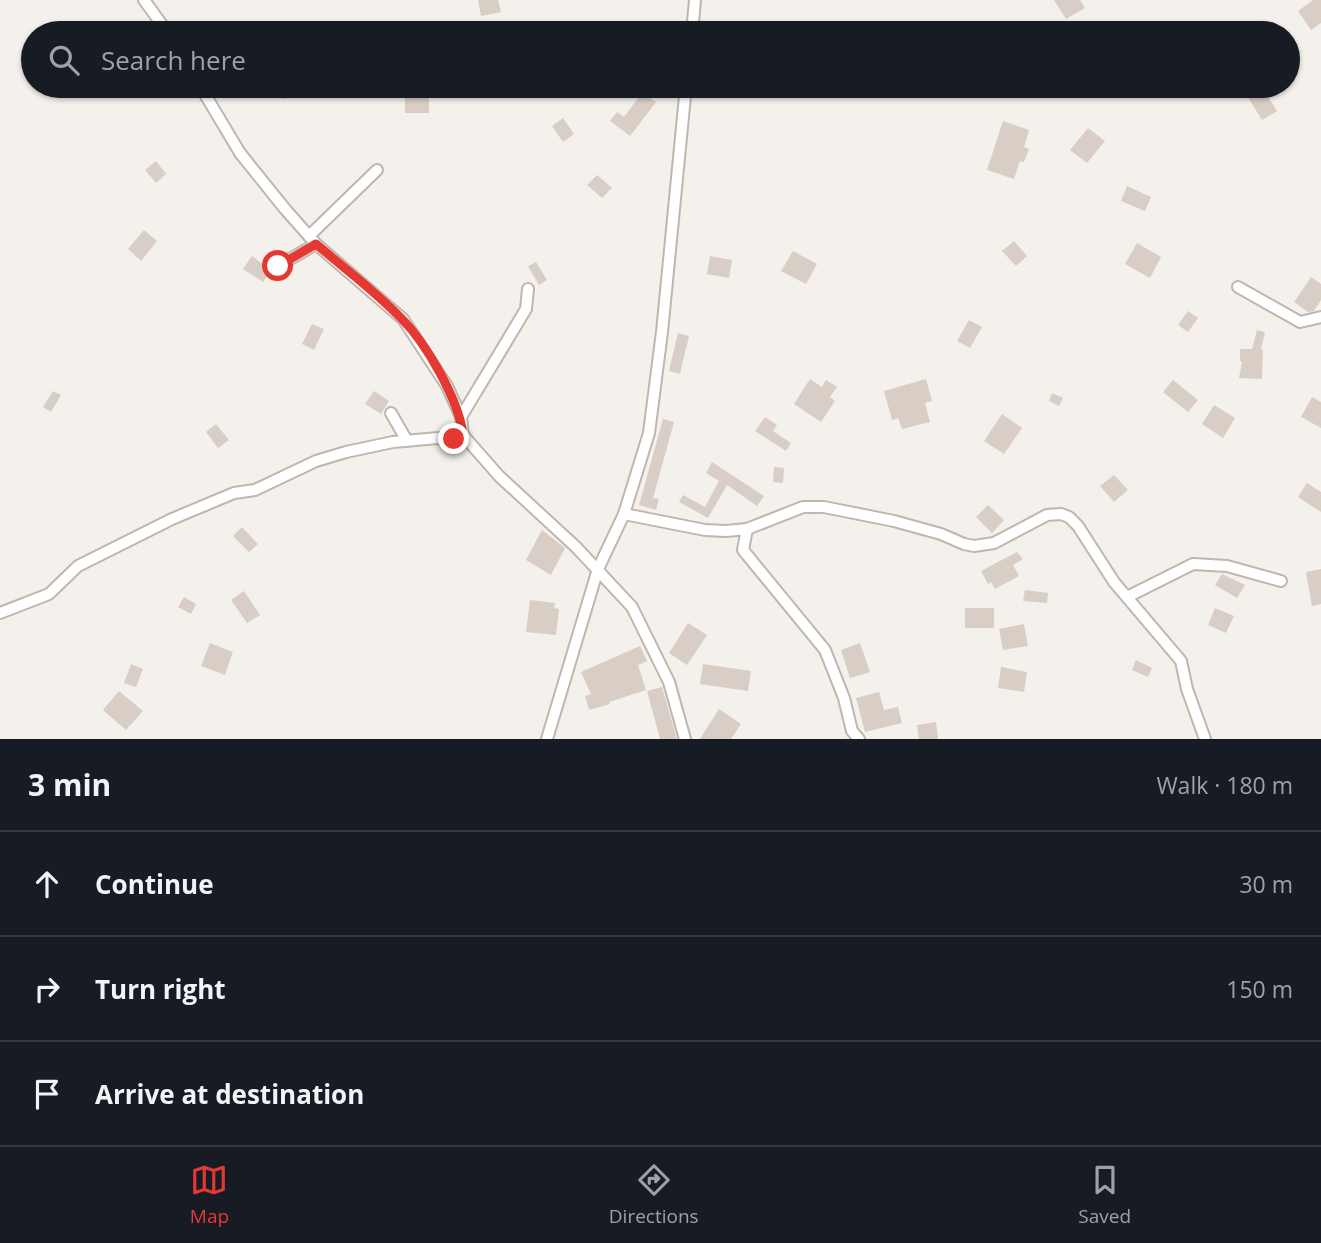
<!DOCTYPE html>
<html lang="en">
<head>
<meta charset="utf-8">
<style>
	body { margin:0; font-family:"Open Sans",sans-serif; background:#20242c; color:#f1f3f6 }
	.stop { position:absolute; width:21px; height:21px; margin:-16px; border:5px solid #e43932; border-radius:50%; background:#fff }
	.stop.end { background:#e43932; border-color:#fff; box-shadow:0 2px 7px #0008 }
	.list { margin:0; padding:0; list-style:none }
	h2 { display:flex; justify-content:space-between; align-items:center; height:91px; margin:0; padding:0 28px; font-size:30px }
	h2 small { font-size:23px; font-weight:400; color:#9ea1a6 }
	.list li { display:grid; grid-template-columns:46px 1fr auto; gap:21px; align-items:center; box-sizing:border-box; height:105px; padding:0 28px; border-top:2px solid #363941 }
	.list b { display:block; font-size:26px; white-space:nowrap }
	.list em { font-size:23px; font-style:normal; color:#9ea1a6 }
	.icon { flex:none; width:38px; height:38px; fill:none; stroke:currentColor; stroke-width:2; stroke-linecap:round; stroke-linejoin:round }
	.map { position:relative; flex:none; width:1321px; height:739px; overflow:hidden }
	.search { position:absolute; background:#171b24; box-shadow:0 2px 5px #0004; left:21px; right:21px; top:21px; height:77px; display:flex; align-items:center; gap:18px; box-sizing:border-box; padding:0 24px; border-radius:38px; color:#9ea1a6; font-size:26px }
	.sheet { height:406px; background:#171b24 }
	nav { display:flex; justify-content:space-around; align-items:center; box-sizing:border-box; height:98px; border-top:2px solid #363941; background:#171b24; font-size:19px; color:#9ea1a6 }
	nav a { display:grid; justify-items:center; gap:4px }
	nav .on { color:#e43932 }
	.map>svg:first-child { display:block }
</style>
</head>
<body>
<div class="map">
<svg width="1321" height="739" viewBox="0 0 1321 739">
	<rect width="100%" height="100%" fill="#f4f0eb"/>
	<g fill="#d8cec5">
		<polygon points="478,0 498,0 501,12 481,16"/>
		<polygon points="1054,0 1080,0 1085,8 1066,19"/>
		<polygon points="1313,0 1321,0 1321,23 1311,30 1298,11"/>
		<polygon points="167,86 181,86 184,92 174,98"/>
		<polygon points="280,86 296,86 297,97 282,99"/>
		<polygon points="1261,86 1277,111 1262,120 1246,94"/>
		<polygon points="642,93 656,102 630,136 610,121 617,112 624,117"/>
		<rect x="405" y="96" width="24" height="17"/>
		<polygon points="563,118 574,134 563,142 552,126"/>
		<polygon points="1003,121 1029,130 1024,147 1029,149 1024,162 1020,161 1014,179 987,170"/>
		<polygon points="1088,128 1105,141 1087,163 1070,150"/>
		<polygon points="156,161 166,174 156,183 145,170"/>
		<polygon points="597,175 612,188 602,198 587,185"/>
		<polygon points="1127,186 1151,197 1145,211 1121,201"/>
		<polygon points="144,230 157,241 141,261 128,249"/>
		<polygon points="1014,241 1027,256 1016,266 1002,251"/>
		<polygon points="1137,243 1161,257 1150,278 1125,264"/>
		<polygon points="793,251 817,264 806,284 781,271"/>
		<polygon points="252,256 271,270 263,282 243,269"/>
		<polygon points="710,256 732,260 729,278 707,274"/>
		<polygon points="536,262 547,280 539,285 528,266"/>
		<polygon points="1311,277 1321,284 1321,300 1314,311 1308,312 1294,302"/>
		<polygon points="1188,311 1198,318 1188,332 1178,325"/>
		<polygon points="969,320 982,327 970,348 957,341"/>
		<polygon points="312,324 324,329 314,350 302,344"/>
		<polygon points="1257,330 1265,332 1261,349 1263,350 1262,379 1239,378 1242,362 1240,361 1240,349 1252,349"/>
		<polygon points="678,333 689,336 680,374 669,371"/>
		<polygon points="810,379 822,387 826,380 837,387 830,397 835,401 821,422 794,404"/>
		<polygon points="926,379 932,401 925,403 930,422 902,429 898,418 892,420 884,391"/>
		<polygon points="1173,380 1198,400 1188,412 1163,392"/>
		<polygon points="53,391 61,395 51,412 43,407"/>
		<polygon points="374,391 389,401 381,414 365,404"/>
		<polygon points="1052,393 1063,398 1059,406 1049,401"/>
		<polygon points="1312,397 1321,402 1321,428 1301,417"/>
		<polygon points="1214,405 1235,418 1223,438 1202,424"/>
		<polygon points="1002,414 1022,428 1004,454 984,441"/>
		<polygon points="765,417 777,425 773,431 791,443 786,451 755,431"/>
		<polygon points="663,419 674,422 653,498 659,499 656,510 639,505"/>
		<polygon points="216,424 229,440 218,448 206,432"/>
		<polygon points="712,462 764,496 757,506 727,485 708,518 679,502 683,495 705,507 719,481 706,473"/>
		<polygon points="774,467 784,468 783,483 773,482"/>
		<polygon points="1114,475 1128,490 1114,502 1100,486"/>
		<polygon points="1307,483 1321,492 1321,512 1298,497"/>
		<polygon points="988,505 1004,520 992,533 976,517"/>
		<polygon points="242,527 258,544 249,552 233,536"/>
		<polygon points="542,530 565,548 551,575 526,560"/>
		<polygon points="1017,552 1023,559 1013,565 1019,576 995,589 991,582 988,584 981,571"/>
		<polygon points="1321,569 1321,604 1312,606 1306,572"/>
		<polygon points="1222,574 1245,585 1237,598 1215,585"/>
		<polygon points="1025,590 1048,593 1047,603 1023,601"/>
		<polygon points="244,591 260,615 247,623 231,600"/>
		<polygon points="184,597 196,604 191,614 178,607"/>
		<polygon points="530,600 555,603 554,608 559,609 556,635 526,632"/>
		<rect x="965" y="608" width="29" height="20"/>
		<polygon points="1215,608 1234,616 1226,633 1208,625"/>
		<polygon points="688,623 707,635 687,665 669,653"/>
		<polygon points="1024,624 1028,646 1003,650 999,629"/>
		<polygon points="210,643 233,652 225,675 201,666"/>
		<polygon points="860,643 870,672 850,678 841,650"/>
		<polygon points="640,646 647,661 638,665 646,690 609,702 610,704 589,710 585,696 591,694 581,672"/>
		<polygon points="1136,660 1152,668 1148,677 1132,670"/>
		<polygon points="131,664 143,669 136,687 124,683"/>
		<polygon points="703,664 751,671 748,691 700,684"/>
		<polygon points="1001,667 1027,672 1024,692 998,688"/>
		<polygon points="662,687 677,739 660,739 647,691"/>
		<polygon points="119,691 143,711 126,730 103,710"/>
		<polygon points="879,692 884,710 898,707 902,723 865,732 856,698"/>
		<polygon points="719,709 741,724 731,739 700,739"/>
		<polygon points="936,722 938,739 919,739 917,725"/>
	</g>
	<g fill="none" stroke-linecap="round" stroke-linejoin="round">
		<defs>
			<g id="street">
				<polyline points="144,0 168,33"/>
				<polyline points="692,33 695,0"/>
				<polyline points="200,86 240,153 285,209 316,244 403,319 447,386 461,417 463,435"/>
				<polyline points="309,236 377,170"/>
				<polyline points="278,266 316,244"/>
				<polyline points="1238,287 1300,322 1321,317"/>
				<polyline points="391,413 407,441"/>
				<polyline points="461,417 526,309 528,289"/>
				<polyline points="624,514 705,530 726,531 747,529 803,507 824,507 894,521 941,534 964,544 974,546 994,543 1047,515 1061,514 1069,517 1078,526 1114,582 1181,661 1187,689 1205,739"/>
				<polyline points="747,529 743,550 825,650 844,698 852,731 859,739"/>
				<polyline points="1127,597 1193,564 1227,566 1281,581"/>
				<polyline points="0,613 49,594 78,566 172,519 234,493 255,490 316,461 346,452 393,442 438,438 454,439 463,435 499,476 576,547 632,607 669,682 685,739"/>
				<polyline points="547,739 598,569 624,514 649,433 662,332 686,86"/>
			</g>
		</defs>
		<use href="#street" stroke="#bfb7af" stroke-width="14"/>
		<use href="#street" stroke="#fff" stroke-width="10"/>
	</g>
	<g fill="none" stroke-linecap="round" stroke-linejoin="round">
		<path stroke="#e43932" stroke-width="9" d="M 278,266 L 316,244 C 344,268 375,291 401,318 C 426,343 459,400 463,435 L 454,439"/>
	</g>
</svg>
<div class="stop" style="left:278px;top:266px"></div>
<div class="stop end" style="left:454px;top:439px"></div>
<div class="search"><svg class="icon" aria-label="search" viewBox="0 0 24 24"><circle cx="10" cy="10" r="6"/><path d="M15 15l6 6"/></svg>Search here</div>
</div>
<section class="sheet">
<h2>3 min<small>Walk · 180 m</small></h2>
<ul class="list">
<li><svg class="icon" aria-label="ahead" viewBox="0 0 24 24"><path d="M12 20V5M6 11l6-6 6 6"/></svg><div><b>Continue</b></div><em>30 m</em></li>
<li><svg class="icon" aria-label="right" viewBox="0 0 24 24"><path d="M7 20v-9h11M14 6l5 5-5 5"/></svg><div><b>Turn right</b></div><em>150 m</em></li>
<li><svg class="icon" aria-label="arrive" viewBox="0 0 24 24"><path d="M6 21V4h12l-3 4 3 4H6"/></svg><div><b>Arrive at destination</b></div></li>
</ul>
</section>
<nav>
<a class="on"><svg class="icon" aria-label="map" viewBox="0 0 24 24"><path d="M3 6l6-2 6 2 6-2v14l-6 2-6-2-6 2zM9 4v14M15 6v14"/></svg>Map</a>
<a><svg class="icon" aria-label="directions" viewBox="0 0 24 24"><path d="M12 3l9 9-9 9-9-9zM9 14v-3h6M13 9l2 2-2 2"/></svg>Directions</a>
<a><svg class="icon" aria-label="saved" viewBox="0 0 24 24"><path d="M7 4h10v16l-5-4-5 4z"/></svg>Saved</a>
</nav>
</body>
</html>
